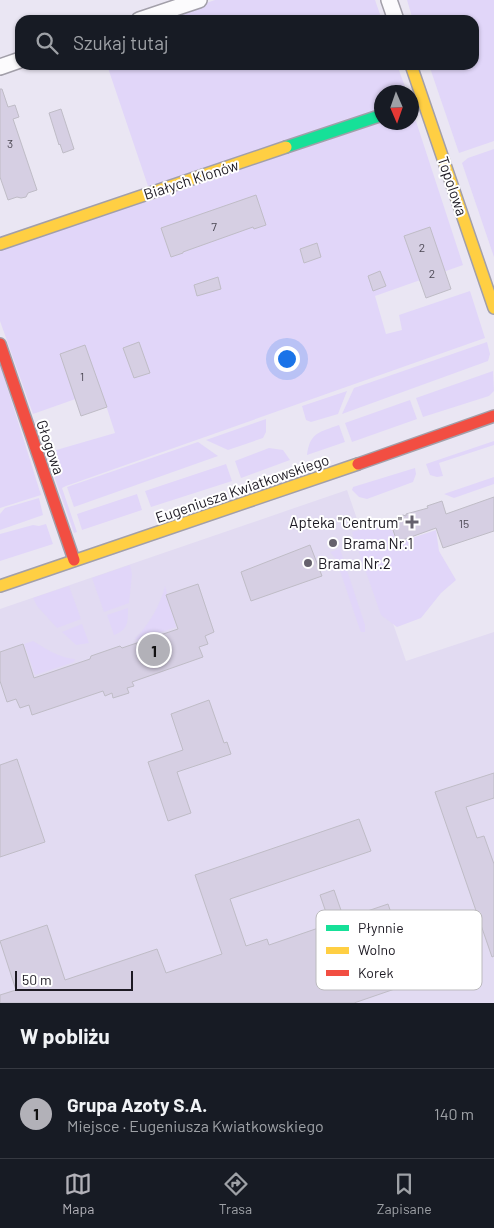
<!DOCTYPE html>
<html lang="pl">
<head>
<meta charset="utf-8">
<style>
	body { margin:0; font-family:Barlow,sans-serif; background:#242831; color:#f1f3f6 }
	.compass { position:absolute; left:374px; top:85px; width:45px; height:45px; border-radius:50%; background:#171b24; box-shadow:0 1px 4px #0004; rotate:178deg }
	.scale { position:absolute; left:15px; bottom:12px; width:118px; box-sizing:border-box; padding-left:5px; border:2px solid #1d1a23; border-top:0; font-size:14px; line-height:18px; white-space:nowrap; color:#1d1a23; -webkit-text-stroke:4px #fff; paint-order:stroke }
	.you { position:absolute; left:286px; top:358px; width:18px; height:18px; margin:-12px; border:4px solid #fff; border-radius:50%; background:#1a73e8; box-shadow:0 0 0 8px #1a73e833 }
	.badge { display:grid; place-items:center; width:32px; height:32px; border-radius:50%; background:#b2b1b8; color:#111; font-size:16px; font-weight:700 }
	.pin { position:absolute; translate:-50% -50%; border:2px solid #fff; box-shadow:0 1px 5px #0006 }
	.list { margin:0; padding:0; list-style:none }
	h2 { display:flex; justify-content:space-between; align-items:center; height:65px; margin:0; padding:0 20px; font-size:21px }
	h2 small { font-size:16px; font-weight:400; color:#9ea1a6 }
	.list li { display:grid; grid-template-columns:32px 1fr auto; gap:15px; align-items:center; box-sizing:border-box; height:90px; padding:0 20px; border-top:1px solid #363941 }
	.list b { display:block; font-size:19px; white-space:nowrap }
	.list p { margin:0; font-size:16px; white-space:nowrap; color:#9ea1a6 }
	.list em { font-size:16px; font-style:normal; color:#9ea1a6 }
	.icon { flex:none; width:28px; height:28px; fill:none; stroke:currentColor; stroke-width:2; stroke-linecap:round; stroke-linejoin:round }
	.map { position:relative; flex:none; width:494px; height:1003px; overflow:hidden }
	.search { position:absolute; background:#171b24; box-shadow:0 1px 4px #0004; left:15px; right:15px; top:15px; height:55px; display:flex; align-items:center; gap:12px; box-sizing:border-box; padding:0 18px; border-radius:15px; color:#9ea1a6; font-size:19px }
	.sheet { height:155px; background:#171b24 }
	nav { display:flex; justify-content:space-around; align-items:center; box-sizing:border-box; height:70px; border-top:1px solid #363941; background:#171b24; font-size:14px; color:#9ea1a6 }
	nav a { display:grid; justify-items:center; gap:2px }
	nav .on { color:#b2b1b8 }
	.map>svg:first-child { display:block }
</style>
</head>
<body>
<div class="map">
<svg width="494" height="1003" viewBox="0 0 494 1003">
	<rect width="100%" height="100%" fill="#eae6f3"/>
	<polygon fill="#e2dbf2" points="347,490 406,661 494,632 494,1003 0,1003 0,609"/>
	<g fill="#e1d6f9">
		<polygon points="215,0 375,0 382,20 156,20"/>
		<polygon points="407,0 494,0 494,141 459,153 429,65 474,65 474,20 413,20"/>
		<polygon points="107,65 397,65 407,92 382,92 381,110 149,189"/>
		<polygon points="412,109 463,265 375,296 386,334 402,330 399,315 470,291 485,338 66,486 62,488 77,532 74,533 46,453 115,433 101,390 33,414 0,321 0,250 382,122 412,122"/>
		<polygon points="494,149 494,257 462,163 468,158"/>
		<polygon points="487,342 490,354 488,361 342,414 354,388"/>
		<polygon points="0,364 41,495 0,508"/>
		<polygon points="493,371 494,391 489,396 423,417 416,398"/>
		<polygon points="347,391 338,414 311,422 306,420 302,406"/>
		<polygon points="410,400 417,419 352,442 345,423"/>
		<polygon points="266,419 266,432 263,438 228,450 206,440"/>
		<path d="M 339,425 L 345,442 L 307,455 C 310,432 320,432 339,425 Z"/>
		<polygon points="494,441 494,445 439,463 443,476 437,477 430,475 426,464"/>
		<polygon points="198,442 218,456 74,507 67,487"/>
		<polygon points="269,448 283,450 290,460 241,478 235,461"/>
		<polygon points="226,464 232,481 151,507 145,491"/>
		<polygon points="415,468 416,474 413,482 367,499 359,497 352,490 353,487"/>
		<polygon points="494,477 494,484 454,498 444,494"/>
		<polygon points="137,494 142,510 82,530 77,514"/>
		<polygon points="39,498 43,515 0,530 0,514 5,508"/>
		<polygon points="389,521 397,543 436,530 439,551 456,580 441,593 421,618 397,627 381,615 352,532"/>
		<polygon points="46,524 53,544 0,561 0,534 33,525 39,526"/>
		<polygon points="340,549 365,625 365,632 361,632 360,630 336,559 330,552"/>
		<polygon points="130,565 132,574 129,603 104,612 92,578"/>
		<polygon points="69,586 81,619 57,628 37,606 33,598"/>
		<path d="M 165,586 L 176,627 L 137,640 L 135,639 C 148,626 161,604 165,586 Z"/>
		<path d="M 128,608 C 128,622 128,630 114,635 L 107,615 Z"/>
		<polygon points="82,624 89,643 76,645 62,632"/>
		<path d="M 33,641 C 46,649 60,658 75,659 L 74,662 L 35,675 L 24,644 Z"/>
	</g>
	<g fill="#d6cfe3" stroke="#bfbcc6">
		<polygon points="0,89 2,89 8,107 15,105 19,117 13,119 37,190 28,193 26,197 21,198 17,197 8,200 0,177"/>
		<polygon points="61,109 74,149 63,153 60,144 59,145 49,113"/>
		<polygon points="256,195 266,225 254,229 253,227 183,252 183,253 171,257 161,228"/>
		<polygon points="430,227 451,289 426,298 404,236"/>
		<polygon points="317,243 321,257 304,263 300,249"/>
		<polygon points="380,271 386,286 373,291 368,276"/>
		<polygon points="218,277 221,289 197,296 194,285"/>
		<polygon points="139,342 150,373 134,378 123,348"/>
		<polygon points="85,345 107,407 81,416 60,354"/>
		<polygon points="494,497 494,531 443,548 436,528 397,542 390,521 403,515 406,516 406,514 428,508 427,506 442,501 446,514"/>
		<polygon points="310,545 322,576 251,601 241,572"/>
		<polygon points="198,584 214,632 205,636 208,644 199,647 203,657 132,682 134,686 127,688 129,693 113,698 112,693 105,696 103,691 32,715 29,705 20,708 16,699 7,702 0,681 0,652 23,644 34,678 90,659 91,656 120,646 122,648 178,629 166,595"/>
		<polygon points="209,700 224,743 227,742 231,754 177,772 191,813 168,821 148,762 183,750 171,714"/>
		<polygon points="17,759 45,842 0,857 0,765"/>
		<polygon points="494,773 494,798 466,807 477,838 484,836 494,864 494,956 492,957 435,792"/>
		<polygon points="359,819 371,851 230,899 246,946 267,939 269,945 330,924 320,895 334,890 344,919 388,904 415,982 354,1003 0,1003 0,995 16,990 0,941 47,925 65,980 157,949 166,973 222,954 195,875"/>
	</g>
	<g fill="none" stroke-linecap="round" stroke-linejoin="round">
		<defs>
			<g id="street">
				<polyline points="389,0 396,20"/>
				<polyline points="139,20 199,0"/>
				<polyline points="0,67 20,60"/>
			</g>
			<polyline id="fast" points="286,147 382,115"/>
			<g id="slow">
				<polyline points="411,65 494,308"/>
				<polyline points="0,244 286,147"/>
				<polyline points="0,586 358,464"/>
			</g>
			<g id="jam">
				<polyline points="0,344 74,560"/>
				<polyline points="358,464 494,416"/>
			</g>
		</defs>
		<use href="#street" stroke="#a29fa9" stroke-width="18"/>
		<use href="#fast" stroke="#a29fa9" stroke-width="14"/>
		<use href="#slow" stroke="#a29fa9" stroke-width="14"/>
		<use href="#jam" stroke="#a29fa9" stroke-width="14"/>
		<use href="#street" stroke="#fcfbfd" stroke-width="15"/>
		<use href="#fast" stroke="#16e098" stroke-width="11"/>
		<use href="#slow" stroke="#ffcf43" stroke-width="11"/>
		<use href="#jam" stroke="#f24e42" stroke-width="11"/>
	</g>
	<g fill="#65616c" stroke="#fff" stroke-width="2">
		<path d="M409.5 514.5h5v5h5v5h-5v5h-5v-5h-5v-5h5z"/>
		<circle cx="333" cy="543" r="5"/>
		<circle cx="308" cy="563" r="5"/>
	</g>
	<g text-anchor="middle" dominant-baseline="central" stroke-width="4" stroke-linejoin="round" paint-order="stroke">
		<g font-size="12" fill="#4c4854">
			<text x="10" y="143">3</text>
			<text x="214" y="226">7</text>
			<text x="422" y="247">2</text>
			<text x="432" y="273">2</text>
			<text x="82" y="376">1</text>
			<text x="464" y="523">15</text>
		</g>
		<g font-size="15" fill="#1d1a23" stroke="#fff">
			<text transform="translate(191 179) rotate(-18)">Białych Klonów</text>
			<text transform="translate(453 186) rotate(71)">Topolowa</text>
			<text transform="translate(51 447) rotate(71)">Głogowa</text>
			<text transform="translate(242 488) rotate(-19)">Eugeniusza Kwiatkowskiego</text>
		</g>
		<g font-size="15" fill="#1d1a23" stroke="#fff" text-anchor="start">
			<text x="402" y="522" text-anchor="end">Apteka "Centrum"</text>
			<text x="343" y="543">Brama Nr.1</text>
			<text x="318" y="563">Brama Nr.2</text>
		</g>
	</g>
	<rect x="316" y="910" width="166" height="80" rx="8" fill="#fff" stroke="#bbbabd" stroke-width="1"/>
	<rect x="326" y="925" width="23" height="6" fill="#16e098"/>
	<rect x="326" y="947" width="23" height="7" fill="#ffcf43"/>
	<rect x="326" y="970" width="23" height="6" fill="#f24e42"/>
	<g font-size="14" fill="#1d1a23">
		<text x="358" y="933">Płynnie</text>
		<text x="358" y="955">Wolno</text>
		<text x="358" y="978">Korek</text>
	</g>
</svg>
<svg class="compass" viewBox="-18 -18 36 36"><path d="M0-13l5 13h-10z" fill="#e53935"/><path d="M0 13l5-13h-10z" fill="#9ea1a6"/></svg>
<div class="scale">50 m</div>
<div class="you"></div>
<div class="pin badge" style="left:154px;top:650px">1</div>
<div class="search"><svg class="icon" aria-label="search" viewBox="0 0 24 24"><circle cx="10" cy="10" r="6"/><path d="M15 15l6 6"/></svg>Szukaj tutaj</div>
</div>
<section class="sheet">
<h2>W pobliżu<small></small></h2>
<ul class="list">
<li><span class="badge">1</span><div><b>Grupa Azoty S.A.</b><p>Miejsce · Eugeniusza Kwiatkowskiego</p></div><em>140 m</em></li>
</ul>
</section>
<nav>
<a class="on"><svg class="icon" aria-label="map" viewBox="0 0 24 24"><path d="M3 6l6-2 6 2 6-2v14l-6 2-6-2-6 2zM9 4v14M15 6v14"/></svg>Mapa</a>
<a><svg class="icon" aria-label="directions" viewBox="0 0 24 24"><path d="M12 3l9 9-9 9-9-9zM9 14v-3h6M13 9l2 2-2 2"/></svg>Trasa</a>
<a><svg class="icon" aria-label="saved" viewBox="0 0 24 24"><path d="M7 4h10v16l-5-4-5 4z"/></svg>Zapisane</a>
</nav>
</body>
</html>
